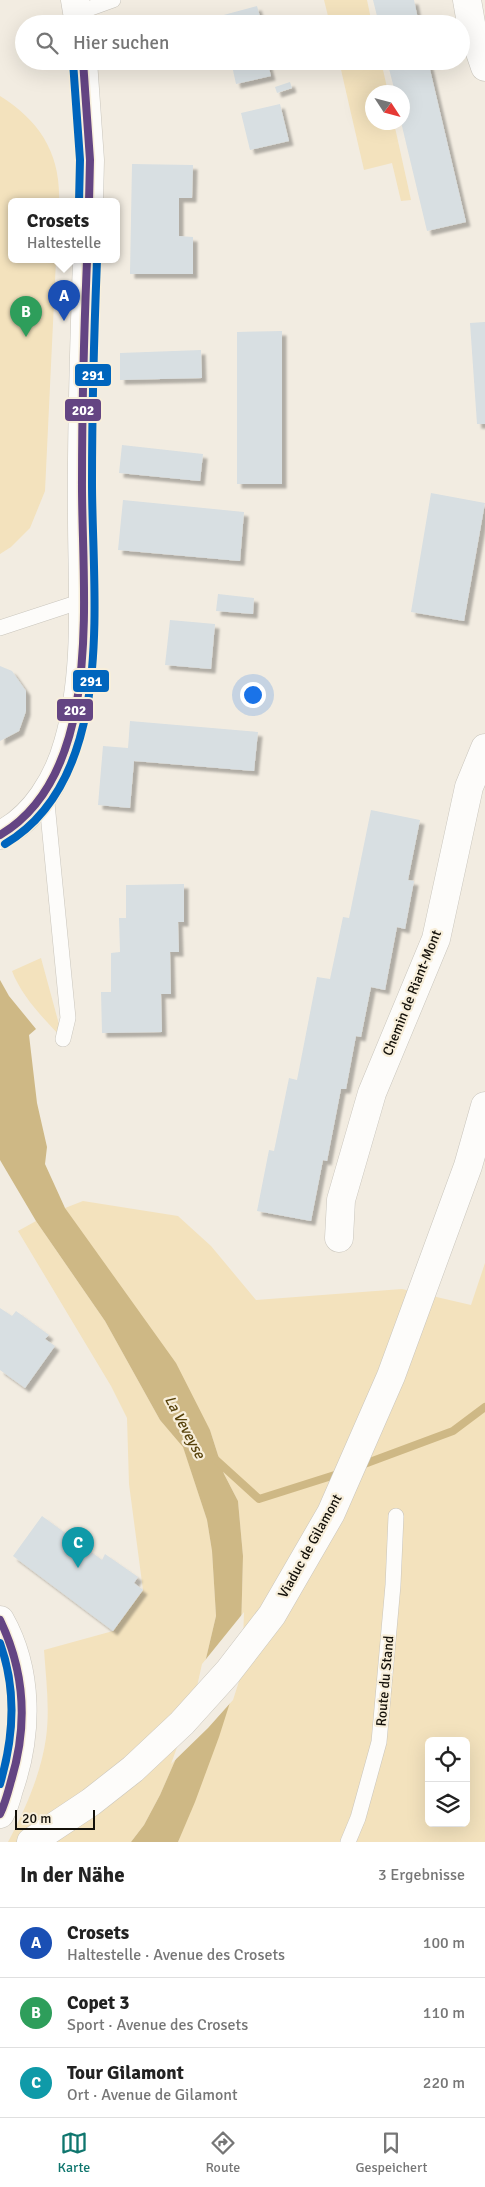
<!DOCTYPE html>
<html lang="de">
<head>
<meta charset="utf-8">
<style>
	body { margin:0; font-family:Signika,sans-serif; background:#f6f6f6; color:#222 }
	.controls { position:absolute; right:15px; bottom:15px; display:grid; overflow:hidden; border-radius:8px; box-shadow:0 5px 20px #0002 }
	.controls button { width:45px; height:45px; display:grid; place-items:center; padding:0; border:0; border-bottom:1px solid #e0e0e0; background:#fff; color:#222; font:25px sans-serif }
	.compass { position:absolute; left:365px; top:85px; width:45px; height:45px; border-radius:50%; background:#fff; box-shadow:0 5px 20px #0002; rotate:126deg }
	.scale { position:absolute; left:15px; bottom:12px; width:80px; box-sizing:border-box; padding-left:5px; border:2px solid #14110a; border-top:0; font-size:14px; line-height:18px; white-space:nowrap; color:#14110a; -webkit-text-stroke:4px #f8efdb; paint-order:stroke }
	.you { position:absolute; left:252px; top:694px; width:18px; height:18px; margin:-12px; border:4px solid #fff; border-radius:50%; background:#1a73e8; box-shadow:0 0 0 8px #1a73e833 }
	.badge { display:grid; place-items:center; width:32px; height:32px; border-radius:50%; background:#0f766e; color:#fff; font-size:16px; font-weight:700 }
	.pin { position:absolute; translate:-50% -41px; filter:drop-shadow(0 1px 2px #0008) }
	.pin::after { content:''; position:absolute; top:26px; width:18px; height:15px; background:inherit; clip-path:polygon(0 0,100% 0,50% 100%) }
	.popup { position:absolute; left:8px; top:198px; width:112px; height:65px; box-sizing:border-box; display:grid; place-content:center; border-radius:8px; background:#fff; filter:drop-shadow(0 1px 4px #0005); font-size:16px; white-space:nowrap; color:#767676 }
	.popup b { font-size:19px; color:#222 }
	.popup::after { content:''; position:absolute; left:50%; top:100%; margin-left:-10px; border:10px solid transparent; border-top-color:#fff }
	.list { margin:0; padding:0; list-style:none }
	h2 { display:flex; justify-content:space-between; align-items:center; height:65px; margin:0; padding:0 20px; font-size:21px }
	h2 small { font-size:16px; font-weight:400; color:#767676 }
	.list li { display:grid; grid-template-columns:32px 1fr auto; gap:15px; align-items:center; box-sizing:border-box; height:70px; padding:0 20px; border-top:1px solid #e0e0e0 }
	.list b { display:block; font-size:19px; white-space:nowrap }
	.list p { margin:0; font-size:16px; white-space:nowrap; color:#767676 }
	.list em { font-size:16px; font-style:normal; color:#767676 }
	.icon { flex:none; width:28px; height:28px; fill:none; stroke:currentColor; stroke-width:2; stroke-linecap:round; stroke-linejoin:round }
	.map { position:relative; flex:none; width:485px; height:1842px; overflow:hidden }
	.search { position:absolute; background:#fff; box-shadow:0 5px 20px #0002; left:15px; right:15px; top:15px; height:55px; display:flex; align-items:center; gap:12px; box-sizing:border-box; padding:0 18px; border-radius:28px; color:#767676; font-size:19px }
	.sheet { height:275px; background:#fff }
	nav { display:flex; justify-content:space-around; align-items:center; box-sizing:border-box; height:70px; border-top:1px solid #e0e0e0; background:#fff; font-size:14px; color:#767676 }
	nav a { display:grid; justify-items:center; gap:2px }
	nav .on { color:#0f766e }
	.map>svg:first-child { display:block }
</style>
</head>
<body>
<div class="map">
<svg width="485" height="1842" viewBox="0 0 485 1842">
	<defs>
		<filter id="shadow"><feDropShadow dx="4.5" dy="4.5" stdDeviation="1" flood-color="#0004"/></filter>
	</defs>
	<rect width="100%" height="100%" fill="#f2ece1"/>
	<g fill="#f3e2bd" fill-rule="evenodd">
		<polygon points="324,0 367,0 372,24 330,24"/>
		<polygon points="339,61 381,61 388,92 372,92 372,122 394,123 411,200 401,201 392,163 364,170"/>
		<path d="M 0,96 C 40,121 61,154 59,202 L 12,202 L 12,260 L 56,260 L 45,491 L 30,528 L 11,547 L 0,554 Z"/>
		<path d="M 41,958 L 63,1039 C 44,1019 22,997 12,971 Z"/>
		<path d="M 83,1201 L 178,1216 L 211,1246 L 256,1300 L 402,1289 L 471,1305 L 485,1263 L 485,1842 L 178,1842 L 240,1671 L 243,1556 L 238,1501 L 224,1474 L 210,1430 L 65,1208 ZM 429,1741 L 466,1741 L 466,1823 L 429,1823 Z"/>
		<path d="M 36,1221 L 105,1321 L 160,1420 L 183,1446 L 207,1520 L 212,1551 L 216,1616 L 196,1701 L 181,1747 L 160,1795 L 144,1825 L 131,1842 L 8,1842 C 25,1810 41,1774 46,1738 C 50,1709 46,1679 44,1650 L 113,1631 L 143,1590 L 129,1484 L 127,1418 L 111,1386 L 18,1231 Z"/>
	</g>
	<polygon fill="#ceb885" points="0,980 9,996 36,1029 29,1035 37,1103 47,1147 45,1164 65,1208 176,1363 210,1430 224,1474 238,1501 243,1556 240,1671 219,1737 195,1802 178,1842 131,1842 144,1825 160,1795 181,1747 196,1701 216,1616 212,1551 207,1520 183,1447 160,1420 105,1321 36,1221 0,1160"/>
	<polygon fill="#f2ece1" points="244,1612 242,1672 233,1700 208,1728 171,1764 194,1700 202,1664"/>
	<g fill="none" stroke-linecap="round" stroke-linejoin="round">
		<g stroke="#ceb885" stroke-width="8">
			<polyline points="215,1459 259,1499 341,1473"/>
			<polyline points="359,1466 453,1431 485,1407"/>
		</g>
	</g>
	<g fill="#d8dfe2" filter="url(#shadow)">
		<polygon points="373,0 414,0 419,24 379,24"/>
		<polygon points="257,6 262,24 222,24 220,16"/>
		<polygon points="231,61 267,61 271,76 236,84"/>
		<polygon points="387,61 428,61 466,222 427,231 401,122 402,92 395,92"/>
		<polygon points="290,82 292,88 277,93 275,87"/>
		<polygon points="280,104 289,141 250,150 241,113"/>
		<polygon points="132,164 193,165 192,198 179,198 179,236 193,237 193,274 130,274"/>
		<polygon points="485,322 485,424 477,424 470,323"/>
		<polygon points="282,331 282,484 237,484 237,332"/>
		<polygon points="201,350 202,378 120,380 120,353"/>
		<polygon points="122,445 203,454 200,481 119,473"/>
		<polygon points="431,493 485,503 464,621 411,612"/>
		<polygon points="123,500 244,512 240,561 118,550"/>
		<polygon points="218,594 254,598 253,614 216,611"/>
		<polygon points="170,620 215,624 211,669 165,665"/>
		<polygon points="0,666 12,671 26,691 26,711 19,731 0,741"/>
		<polygon points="130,721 258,732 254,771 134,761 130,808 98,805 103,746 128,748"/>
		<polygon points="371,810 420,820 408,880 414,881 405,929 397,927 385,990 371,987 361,1037 356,1036 346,1089 341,1089 327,1161 323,1160 311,1221 257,1211 269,1150 274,1151 289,1078 297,1080 317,977 330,979 343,917 349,918"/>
		<polygon points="184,884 184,922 178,922 179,952 170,952 171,994 161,994 162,1032 102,1033 101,992 111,992 111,953 120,952 119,918 126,918 126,885"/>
		<polygon points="0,1308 12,1316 16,1311 49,1335 45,1339 55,1346 25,1388 0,1370"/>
		<polygon points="42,1516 102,1560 105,1554 138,1577 134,1583 143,1590 113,1631 13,1556"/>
	</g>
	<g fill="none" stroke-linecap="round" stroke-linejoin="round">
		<defs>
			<g id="service">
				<polyline points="77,13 113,0"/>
				<polyline points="0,628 82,601"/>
				<polyline points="46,793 68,1018 63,1039"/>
				<polyline points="348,1842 358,1818 379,1742 393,1585 396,1516"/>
			</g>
			<polyline id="minor" points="339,1238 341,1200 372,1093 436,939 469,787 485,748"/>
			<g id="tertiary">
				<polyline points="75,0 79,24"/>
				<polyline points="467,0 472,29 485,67"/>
				<polyline points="83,61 90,160 89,202"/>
				<path d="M 0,835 C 35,818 58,779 68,743 C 89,671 82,592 82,517 C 81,431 84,346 87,260"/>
				<path d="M 0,1620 C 29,1671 28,1735 9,1789 C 7,1797 4,1807 0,1814"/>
			</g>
			<polyline id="secondary" points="31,1842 91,1802 133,1769 182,1723 228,1672 272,1615 331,1513 391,1376 468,1166 485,1106"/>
		</defs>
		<use href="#service" stroke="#c9c5bc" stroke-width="16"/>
		<use href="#minor" stroke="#c9c5bc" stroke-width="29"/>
		<use href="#tertiary" stroke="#c9c5bc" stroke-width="29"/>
		<use href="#secondary" stroke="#c9c5bc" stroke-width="29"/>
		<use href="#service" stroke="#fdfcfa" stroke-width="15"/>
		<use href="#minor" stroke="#fdfcfa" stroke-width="28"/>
		<use href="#tertiary" stroke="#fdfcfa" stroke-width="28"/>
		<use href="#secondary" stroke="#fdfcfa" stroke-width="28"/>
		<defs>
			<g id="bus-1">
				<polyline points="83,61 90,160 89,202"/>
				<path d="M 0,835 C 107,772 81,586 82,480 C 82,406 84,333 87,260"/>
				<path d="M 0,1620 C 25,1672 28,1726 11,1781 C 8,1792 5,1804 0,1814"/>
			</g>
			<g id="bus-2">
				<polyline points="73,62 80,160 79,202"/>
				<path d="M 5,844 C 118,777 92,595 92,483 C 92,409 94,335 97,260"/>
				<path d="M 0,1643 C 17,1690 14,1737 0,1784"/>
			</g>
		</defs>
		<use href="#bus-1" stroke="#f8efdb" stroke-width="11"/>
		<use href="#bus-2" stroke="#f8efdb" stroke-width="11"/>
		<use href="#bus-1" stroke="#644583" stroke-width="8"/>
		<use href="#bus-2" stroke="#0065bd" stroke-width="8"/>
	</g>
	<g text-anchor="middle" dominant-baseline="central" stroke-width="4.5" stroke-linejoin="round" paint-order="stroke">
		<g font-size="14" fill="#14110a" stroke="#f8efdb">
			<text transform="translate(412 993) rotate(-68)">Chemin de Riant-Mont</text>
			<text transform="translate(310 1546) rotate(-61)">Viaduc de Gilamont</text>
			<text transform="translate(385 1681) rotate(-85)">Route du Stand</text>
		</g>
		<g font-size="15" font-style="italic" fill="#57420b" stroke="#f8efdb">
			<text transform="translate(185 1427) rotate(62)">La Veveyse</text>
		</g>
	</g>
	<g stroke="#f8efdb" stroke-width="2">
		<rect x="74" y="363" width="38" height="24" rx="5" fill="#0065bd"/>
		<rect x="64" y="398" width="38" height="24" rx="5" fill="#644583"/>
		<rect x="72" y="669" width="38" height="24" rx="5" fill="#0065bd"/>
		<rect x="56" y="698" width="38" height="24" rx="5" fill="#644583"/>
	</g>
	<g font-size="14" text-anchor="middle" font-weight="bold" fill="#fff">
		<text x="93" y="380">291</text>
		<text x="83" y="415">202</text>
		<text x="91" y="686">291</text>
		<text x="75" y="715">202</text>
	</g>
</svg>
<div class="controls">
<button><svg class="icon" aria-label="locate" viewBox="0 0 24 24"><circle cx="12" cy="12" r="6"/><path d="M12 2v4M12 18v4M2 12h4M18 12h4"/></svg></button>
<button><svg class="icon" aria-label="layers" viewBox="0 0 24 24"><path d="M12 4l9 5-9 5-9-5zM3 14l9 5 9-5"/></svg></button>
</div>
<svg class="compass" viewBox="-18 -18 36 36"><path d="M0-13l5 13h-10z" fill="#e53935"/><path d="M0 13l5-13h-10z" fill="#767676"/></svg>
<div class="scale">20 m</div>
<div class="you"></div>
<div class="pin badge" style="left:64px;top:321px;background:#1a4fb4">A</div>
<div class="popup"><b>Crosets</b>Haltestelle</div>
<div class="pin badge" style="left:26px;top:337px;background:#2e9e5b">B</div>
<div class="pin badge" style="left:78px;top:1568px;background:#0f9aa8">C</div>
<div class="search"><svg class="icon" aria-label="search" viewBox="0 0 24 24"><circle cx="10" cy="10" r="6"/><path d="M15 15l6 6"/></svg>Hier suchen</div>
</div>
<section class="sheet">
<h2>In der Nähe<small>3 Ergebnisse</small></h2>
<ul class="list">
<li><span class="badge" style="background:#1a4fb4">A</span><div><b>Crosets</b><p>Haltestelle · Avenue des Crosets</p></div><em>100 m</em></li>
<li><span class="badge" style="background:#2e9e5b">B</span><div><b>Copet 3</b><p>Sport · Avenue des Crosets</p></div><em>110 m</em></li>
<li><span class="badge" style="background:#0f9aa8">C</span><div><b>Tour Gilamont</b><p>Ort · Avenue de Gilamont</p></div><em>220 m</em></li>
</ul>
</section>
<nav>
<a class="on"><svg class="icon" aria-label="map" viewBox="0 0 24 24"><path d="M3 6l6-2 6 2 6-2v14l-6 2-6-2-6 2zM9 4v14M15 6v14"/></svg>Karte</a>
<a><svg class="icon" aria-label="directions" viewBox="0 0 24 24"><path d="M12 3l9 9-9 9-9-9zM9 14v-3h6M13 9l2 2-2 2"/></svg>Route</a>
<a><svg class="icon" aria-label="saved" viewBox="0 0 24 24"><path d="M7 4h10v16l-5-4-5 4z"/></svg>Gespeichert</a>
</nav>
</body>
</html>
